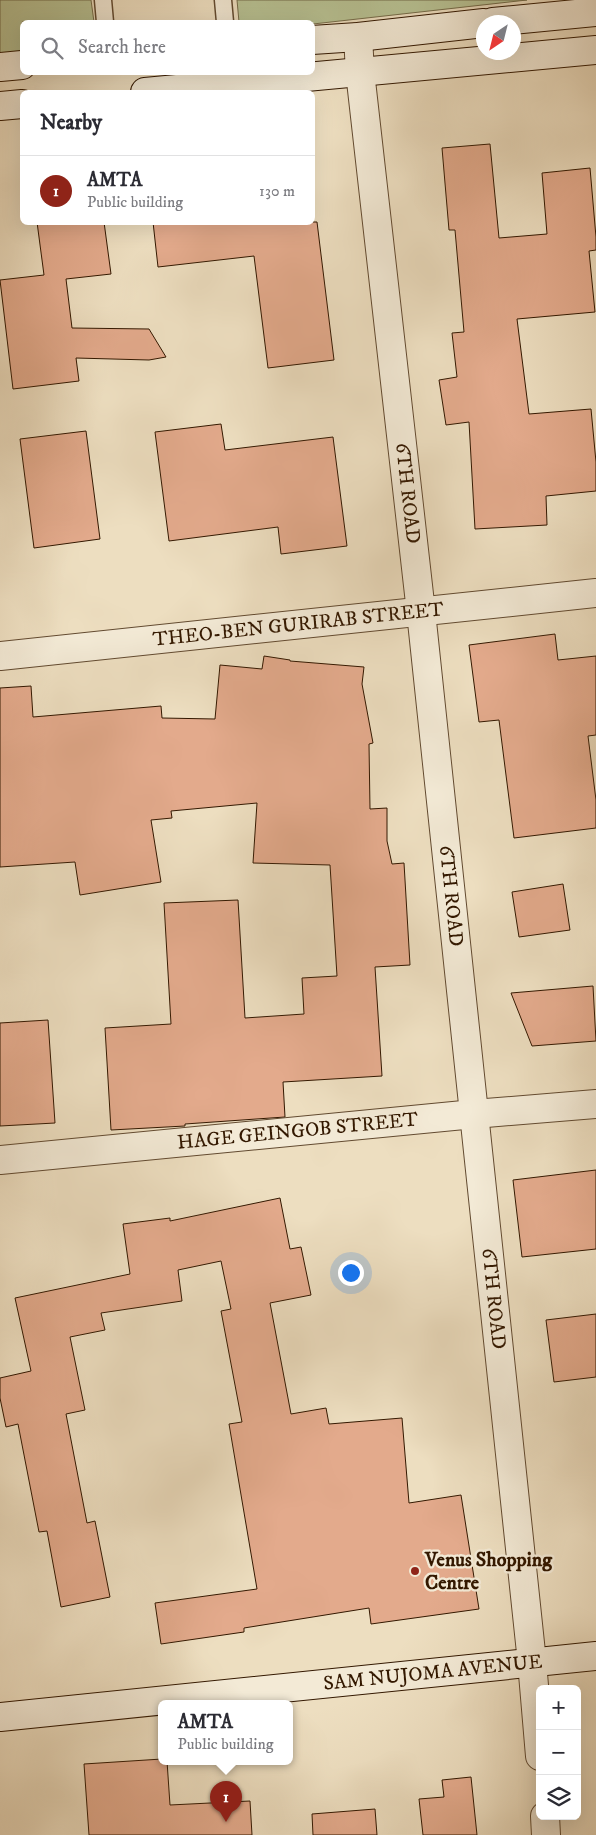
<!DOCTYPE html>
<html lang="en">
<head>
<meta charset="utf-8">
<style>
	body { margin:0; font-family:"IM FELL DW Pica",serif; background:#f2f2f3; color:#2b2b33 }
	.controls { position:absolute; right:15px; bottom:15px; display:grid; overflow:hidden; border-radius:8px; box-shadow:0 5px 20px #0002 }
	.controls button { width:45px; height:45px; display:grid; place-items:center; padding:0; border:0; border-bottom:1px solid #e1e1e2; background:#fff; color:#2b2b33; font:25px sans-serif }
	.compass { position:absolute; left:476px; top:15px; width:45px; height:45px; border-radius:50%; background:#fff; box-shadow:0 5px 20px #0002; rotate:215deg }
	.you { position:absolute; left:350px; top:1272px; width:18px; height:18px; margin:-12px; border:4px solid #fff; border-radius:50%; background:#1a73e8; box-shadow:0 0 0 8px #1a73e833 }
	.badge { display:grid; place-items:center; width:32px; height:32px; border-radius:50%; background:#8f2418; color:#fff; font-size:16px; font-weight:700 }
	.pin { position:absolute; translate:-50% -41px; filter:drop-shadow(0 1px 2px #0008) }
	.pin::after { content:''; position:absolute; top:26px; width:18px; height:15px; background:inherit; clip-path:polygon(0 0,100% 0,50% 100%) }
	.popup { position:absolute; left:158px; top:1700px; width:135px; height:65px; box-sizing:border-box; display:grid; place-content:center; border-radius:8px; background:#fff; filter:drop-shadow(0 1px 4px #0005); font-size:16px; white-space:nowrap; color:#7c7c81 }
	.popup b { font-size:19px; color:#2b2b33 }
	.popup::after { content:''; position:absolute; left:50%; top:100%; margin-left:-10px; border:10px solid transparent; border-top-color:#fff }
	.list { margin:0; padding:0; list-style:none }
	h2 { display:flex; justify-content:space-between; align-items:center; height:65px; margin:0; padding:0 20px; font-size:21px }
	h2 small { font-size:16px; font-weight:400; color:#7c7c81 }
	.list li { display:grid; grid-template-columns:32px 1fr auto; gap:15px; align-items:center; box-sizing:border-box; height:70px; padding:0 20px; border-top:1px solid #e1e1e2 }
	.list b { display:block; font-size:19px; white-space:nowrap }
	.list p { margin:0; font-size:16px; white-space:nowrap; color:#7c7c81 }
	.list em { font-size:16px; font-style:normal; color:#7c7c81 }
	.icon { flex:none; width:28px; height:28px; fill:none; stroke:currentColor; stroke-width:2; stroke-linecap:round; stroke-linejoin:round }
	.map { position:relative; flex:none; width:596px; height:1835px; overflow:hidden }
	.search { position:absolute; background:#fff; box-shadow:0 5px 20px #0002; left:20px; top:20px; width:295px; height:55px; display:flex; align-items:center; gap:12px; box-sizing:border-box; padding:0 18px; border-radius:8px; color:#7c7c81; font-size:19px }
	.panel { position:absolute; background:#fff; box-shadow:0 5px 20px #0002; left:20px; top:90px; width:295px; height:135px; border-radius:8px }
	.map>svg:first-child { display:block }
</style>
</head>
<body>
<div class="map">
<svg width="596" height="1835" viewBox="0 0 596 1835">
	<rect width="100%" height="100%" fill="#eddec0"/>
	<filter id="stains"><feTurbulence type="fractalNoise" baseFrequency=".004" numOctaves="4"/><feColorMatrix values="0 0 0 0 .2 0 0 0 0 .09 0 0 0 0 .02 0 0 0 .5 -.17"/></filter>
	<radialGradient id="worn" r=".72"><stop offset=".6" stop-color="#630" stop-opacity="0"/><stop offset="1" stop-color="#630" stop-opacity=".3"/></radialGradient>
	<g fill="#b7c193" stroke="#756c4a">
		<polygon points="0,0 91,0 94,22 22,22 22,51 0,54"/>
		<polygon points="237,0 527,0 313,24 312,22 239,22"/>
	</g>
	<g fill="#e3aa8c" stroke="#331800">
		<polygon points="490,144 499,238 547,234 542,173 590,168 596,237 596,250 589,251 595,312 517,319 529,414 591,409 596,462 596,491 546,496 547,525 475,529 469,422 446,425 439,380 457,377 452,333 464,332 455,230 449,230 442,148"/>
		<polygon points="37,222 104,222 111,274 66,279 72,328 149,329 166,357 149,360 76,358 79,381 13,389 0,280 44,275"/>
		<polygon points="153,222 317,222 334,360 268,368 254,256 158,267"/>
		<polygon points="221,424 225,450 333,437 347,546 281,554 278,527 169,541 155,432"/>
		<polygon points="86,431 100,539 34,548 20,439"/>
		<polygon points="555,634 558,660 596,656 596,735 588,736 596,800 596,828 514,838 499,720 479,722 469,645"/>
		<polygon points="264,656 290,660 290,661 364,667 362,684 373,743 369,744 370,809 387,808 387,841 392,864 404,863 410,965 375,967 382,1076 283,1082 285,1117 185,1124 185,1126 111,1130 105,1028 171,1024 164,903 238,900 245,1018 304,1014 302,978 337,976 330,865 253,863 257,803 171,811 172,818 151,820 161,882 80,895 75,862 0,867 0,688 31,686 33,717 161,706 162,718 215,719 220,665 262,669"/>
		<polygon points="563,884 570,930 519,937 512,892"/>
		<polygon points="593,986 596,1041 532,1046 511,993"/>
		<polygon points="48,1020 55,1123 0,1126 0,1023"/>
		<polygon points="596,1170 596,1249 522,1257 513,1180"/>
		<polygon points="280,1198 290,1249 301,1247 311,1295 270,1303 291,1414 326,1408 329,1424 402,1418 409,1503 461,1495 479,1609 371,1624 369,1608 244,1628 244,1632 161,1644 155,1603 257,1589 229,1424 242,1422 221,1311 231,1309 221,1261 178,1270 182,1301 101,1313 105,1330 70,1337 85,1410 66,1414 87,1523 95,1521 110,1597 61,1607 47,1531 39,1532 18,1424 6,1427 0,1398 0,1378 31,1371 15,1298 130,1274 123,1224 170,1218 170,1221"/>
		<polygon points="596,1314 596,1377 554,1382 546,1320"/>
		<polygon points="162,1759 162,1761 167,1761 170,1805 250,1801 252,1835 89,1835 84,1764"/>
		<polygon points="471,1777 477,1835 423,1835 419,1799 444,1797 442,1780"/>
		<polygon points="375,1809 377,1835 313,1835 312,1814"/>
	</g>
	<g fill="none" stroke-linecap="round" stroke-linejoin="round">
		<defs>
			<g id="lane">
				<polyline points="103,0 105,22"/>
				<polyline points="223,0 225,22"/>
			</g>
			<g id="street">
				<path id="s1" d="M 358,37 L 360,72 L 421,612 L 532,1662 L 540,1756"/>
				<path id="s2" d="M 0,656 L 596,593"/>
				<path id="s3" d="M 0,1160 L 474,1114 L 596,1104"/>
				<polyline points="545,1816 546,1835"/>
			</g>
			<g id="secondary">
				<polyline points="493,22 596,12"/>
				<polyline points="312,40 358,37 484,23"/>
				<polyline points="0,67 22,65"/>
				<polyline points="145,92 596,50"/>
				<polyline points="0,106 22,104"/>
				<path id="s4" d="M 0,1717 L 596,1656"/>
			</g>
		</defs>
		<use href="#lane" stroke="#624a30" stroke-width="19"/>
		<use href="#street" stroke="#624a30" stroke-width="30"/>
		<use href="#secondary" stroke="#331800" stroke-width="30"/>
		<use href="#lane" stroke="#f3ead6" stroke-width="16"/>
		<use href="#street" stroke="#f3ead6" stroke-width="28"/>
		<use href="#secondary" stroke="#f3ead6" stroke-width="28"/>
	</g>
	<circle fill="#8f2418" stroke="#f3ead6" stroke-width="2" cx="415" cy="1571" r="5"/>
	<g text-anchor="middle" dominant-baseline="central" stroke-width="4.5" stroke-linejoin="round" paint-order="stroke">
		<g font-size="20" fill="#331800" stroke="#f3ead6">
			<text stroke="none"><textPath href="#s1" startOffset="459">6TH ROAD</textPath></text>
			<text stroke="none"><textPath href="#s2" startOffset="300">THEO-BEN GURIRAB STREET</textPath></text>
			<text stroke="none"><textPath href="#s1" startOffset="864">6TH ROAD</textPath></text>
			<text stroke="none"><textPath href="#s3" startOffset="299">HAGE GEINGOB STREET</textPath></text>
			<text stroke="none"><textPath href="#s1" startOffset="1269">6TH ROAD</textPath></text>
			<text stroke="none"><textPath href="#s4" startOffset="435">SAM NUJOMA AVENUE</textPath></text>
		</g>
		<g font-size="20" font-weight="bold" fill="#331800" stroke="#f3ead6" text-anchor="start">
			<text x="425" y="1560">Venus Shopping<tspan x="425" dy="23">Centre</tspan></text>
		</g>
	</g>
	<rect width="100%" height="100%" filter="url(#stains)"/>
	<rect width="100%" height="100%" fill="url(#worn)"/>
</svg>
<div class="controls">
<button>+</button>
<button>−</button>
<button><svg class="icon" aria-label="layers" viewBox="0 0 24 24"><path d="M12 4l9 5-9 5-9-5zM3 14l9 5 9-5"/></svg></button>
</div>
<svg class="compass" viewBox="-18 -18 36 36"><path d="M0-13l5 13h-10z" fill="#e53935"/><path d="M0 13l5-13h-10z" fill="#7c7c81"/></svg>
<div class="you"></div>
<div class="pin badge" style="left:226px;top:1822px">1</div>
<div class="popup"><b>AMTA</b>Public building</div>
<div class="search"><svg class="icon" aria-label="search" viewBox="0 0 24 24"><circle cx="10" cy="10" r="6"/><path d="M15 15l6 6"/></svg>Search here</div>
<section class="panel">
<h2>Nearby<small></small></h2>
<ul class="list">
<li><span class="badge">1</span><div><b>AMTA</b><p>Public building</p></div><em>130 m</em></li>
</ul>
</section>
</div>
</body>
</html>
